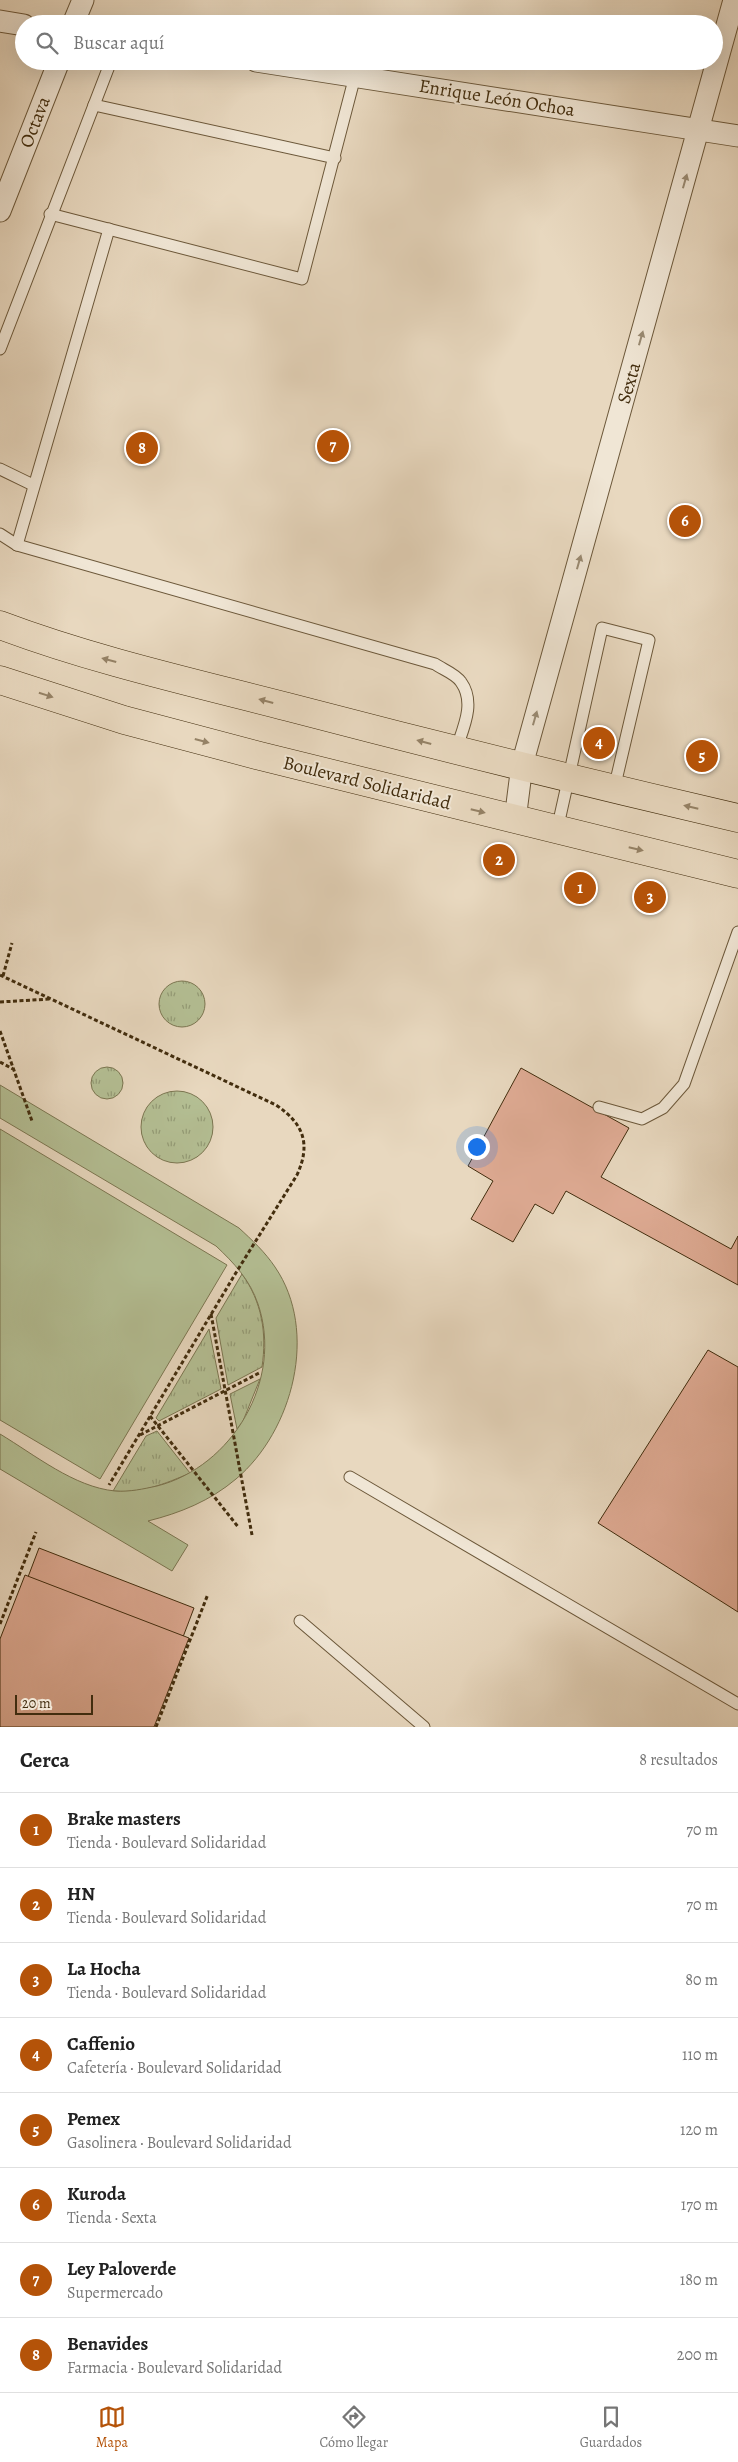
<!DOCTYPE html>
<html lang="es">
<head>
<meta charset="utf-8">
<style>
	body { margin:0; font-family:Alegreya,serif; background:#f6f6f6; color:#222 }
	.scale { position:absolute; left:15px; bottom:12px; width:78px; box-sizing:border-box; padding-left:5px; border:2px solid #422d0e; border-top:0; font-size:14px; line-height:18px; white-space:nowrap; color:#422d0e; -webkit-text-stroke:4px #f0e6d5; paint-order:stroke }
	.you { position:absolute; left:476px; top:1146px; width:18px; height:18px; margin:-12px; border:4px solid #fff; border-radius:50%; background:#1a73e8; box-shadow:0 0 0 8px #1a73e833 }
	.badge { display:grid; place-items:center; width:32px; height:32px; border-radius:50%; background:#b45309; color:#fff; font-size:16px; font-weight:700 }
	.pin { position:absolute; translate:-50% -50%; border:2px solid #fff; box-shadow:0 1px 5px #0006 }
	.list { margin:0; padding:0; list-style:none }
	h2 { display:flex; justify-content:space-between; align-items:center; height:65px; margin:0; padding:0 20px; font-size:21px }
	h2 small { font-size:16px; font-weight:400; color:#767676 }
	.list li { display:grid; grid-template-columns:32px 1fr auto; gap:15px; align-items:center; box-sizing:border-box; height:75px; padding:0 20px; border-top:1px solid #e0e0e0 }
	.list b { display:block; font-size:19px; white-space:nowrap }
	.list p { margin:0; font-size:16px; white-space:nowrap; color:#767676 }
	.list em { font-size:16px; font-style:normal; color:#767676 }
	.icon { flex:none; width:28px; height:28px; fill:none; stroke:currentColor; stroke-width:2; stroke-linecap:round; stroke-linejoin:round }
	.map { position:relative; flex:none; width:738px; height:1727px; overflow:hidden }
	.search { position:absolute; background:#fff; box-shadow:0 5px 20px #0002; left:15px; right:15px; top:15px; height:55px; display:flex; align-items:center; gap:12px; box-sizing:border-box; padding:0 18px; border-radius:28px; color:#767676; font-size:19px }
	.sheet { height:665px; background:#fff }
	nav { display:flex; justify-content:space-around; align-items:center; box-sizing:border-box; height:70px; border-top:1px solid #e0e0e0; background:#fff; font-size:14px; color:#767676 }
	nav a { display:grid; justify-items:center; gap:2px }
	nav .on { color:#b45309 }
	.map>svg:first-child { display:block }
</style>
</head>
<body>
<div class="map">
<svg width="738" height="1727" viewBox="0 0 738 1727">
	<defs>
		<pattern id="grass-tufts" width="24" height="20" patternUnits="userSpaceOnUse" patternTransform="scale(1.25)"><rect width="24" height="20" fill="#b4bf94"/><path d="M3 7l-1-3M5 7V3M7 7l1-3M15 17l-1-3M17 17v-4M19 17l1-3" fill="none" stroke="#949c77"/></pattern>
	</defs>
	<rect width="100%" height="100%" fill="#e8d8bf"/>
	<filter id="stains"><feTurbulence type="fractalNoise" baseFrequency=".004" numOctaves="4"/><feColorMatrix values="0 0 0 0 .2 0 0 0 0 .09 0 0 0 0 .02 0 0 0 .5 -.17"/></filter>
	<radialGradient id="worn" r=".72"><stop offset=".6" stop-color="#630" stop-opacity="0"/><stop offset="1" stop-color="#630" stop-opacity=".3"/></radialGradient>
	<g fill="url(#grass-tufts)" stroke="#7b7651">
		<circle cx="182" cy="1004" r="23"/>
		<circle cx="107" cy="1083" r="16"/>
		<circle cx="177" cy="1127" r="36"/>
		<path d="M 242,1274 C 262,1302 267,1333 262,1367 L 228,1385 L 216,1318 Z"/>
		<polygon points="209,1329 221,1389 159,1421 156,1418"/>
		<polygon points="260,1379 243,1421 237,1429 230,1394"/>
		<path d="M 157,1431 L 190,1473 C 165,1484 140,1494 113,1491 L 146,1436 Z"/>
	</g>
	<g fill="#b4bf94" stroke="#7b7651">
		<path d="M 0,1085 L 239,1228 C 252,1240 265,1252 275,1267 C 319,1331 293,1431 236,1479 C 210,1501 180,1513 148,1521 L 188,1545 L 172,1571 L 0,1469 L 0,1434 C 35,1455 74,1487 115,1491 C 130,1492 143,1489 157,1486 C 232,1467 284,1380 258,1304 C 250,1280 234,1263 216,1246 L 0,1118 Z"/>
		<polygon points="0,1129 227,1265 100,1479 0,1420"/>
	</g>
	<g fill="#dfab94" stroke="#422d0e">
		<polygon points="521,1068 629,1128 601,1177 731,1249 738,1236 738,1285 566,1191 553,1214 535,1204 513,1242 471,1219 493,1181 468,1166"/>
		<polygon points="708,1350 738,1367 738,1612 598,1523"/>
		<polygon points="39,1548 194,1608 183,1637 28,1577"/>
		<polygon points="25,1575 189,1638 154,1727 0,1727 0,1639"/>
	</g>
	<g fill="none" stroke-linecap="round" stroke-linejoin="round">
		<defs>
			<g id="lane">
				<polyline points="94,105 335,158"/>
				<polyline points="50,214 302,279 355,76"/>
				<polyline points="0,349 111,61"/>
				<polyline points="0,469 33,485"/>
				<path d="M 0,534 L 17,545 L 435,664 C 442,669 456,674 461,682 C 476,703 463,728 456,750"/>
				<polyline points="17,545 109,229"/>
				<polyline points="557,830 602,628 649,640 614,789"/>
				<polyline points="599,1107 642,1119 663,1108 684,1084 738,932"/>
				<polyline points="350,1477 738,1704"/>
				<polyline points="300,1621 424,1727"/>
			</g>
			<g id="street">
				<polyline points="0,21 24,25"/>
				<polyline points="73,24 83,0"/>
				<polyline points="256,61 738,136"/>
				<polyline points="0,211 59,61"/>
				<polyline points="515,820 522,765 734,0"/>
			</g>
			<g id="primary">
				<path d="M 0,625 C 93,660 191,682 288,707 C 437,746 587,783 738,818"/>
				<polyline points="0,680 124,720 260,756 738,874"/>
			</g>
		</defs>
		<use href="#lane" stroke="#6c583a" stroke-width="13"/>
		<use href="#street" stroke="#6c583a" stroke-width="23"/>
		<use href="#primary" stroke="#422d0e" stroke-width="29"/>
		<g stroke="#422d0e" stroke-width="3" stroke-dasharray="4 2.5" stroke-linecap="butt">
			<path d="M 0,975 L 276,1105 C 304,1124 311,1144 297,1175 L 237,1271 L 109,1485"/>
			<polyline points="3,976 12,943"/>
			<polyline points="0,1002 51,999"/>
			<polyline points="0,1031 32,1121"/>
			<polyline points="0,1062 13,1069"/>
			<polyline points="211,1314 252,1535"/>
			<polyline points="150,1416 239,1528"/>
			<polyline points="140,1435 261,1372"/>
			<polyline points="0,1624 36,1532"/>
			<polyline points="156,1727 208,1594"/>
		</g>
		<use href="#lane" stroke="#f0e6d5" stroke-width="11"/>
		<use href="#street" stroke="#f0e6d5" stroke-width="21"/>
		<use href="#primary" stroke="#e8d8bf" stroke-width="28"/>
	</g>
	<defs><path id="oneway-solid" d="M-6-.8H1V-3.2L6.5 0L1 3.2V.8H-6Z" transform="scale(1.25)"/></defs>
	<g fill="#998a72">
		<use href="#oneway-solid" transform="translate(685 181) rotate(-74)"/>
		<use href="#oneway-solid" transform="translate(641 338) rotate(-74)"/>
		<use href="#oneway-solid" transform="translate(579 562) rotate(-74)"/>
		<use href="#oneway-solid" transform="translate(535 718) rotate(-74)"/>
	</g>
	<g fill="#958266">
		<use href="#oneway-solid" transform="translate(109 660) rotate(-165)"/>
		<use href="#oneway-solid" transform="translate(46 695) rotate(18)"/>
		<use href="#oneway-solid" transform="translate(266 701) rotate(-165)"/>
		<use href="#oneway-solid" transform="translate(202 741) rotate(15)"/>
		<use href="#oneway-solid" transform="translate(424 742) rotate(-165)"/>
		<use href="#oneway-solid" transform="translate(691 807) rotate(-167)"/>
		<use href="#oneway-solid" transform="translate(478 811) rotate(14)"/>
		<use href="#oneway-solid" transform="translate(636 849) rotate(13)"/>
	</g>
	<g text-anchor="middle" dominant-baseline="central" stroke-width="4" stroke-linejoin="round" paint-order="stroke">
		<g font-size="19" fill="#422d0e" stroke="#f0e6d5">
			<text transform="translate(497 98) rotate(9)">Enrique León Ochoa</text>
			<text transform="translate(35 122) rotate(-69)">Octava</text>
			<text transform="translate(629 383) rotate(-74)">Sexta</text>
			<text transform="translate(367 783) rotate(14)">Boulevard Solidaridad</text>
		</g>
	</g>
	<rect width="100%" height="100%" filter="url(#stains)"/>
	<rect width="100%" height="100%" fill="url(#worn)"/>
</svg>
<div class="scale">20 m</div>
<div class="you"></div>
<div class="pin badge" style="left:580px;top:888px">1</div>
<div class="pin badge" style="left:499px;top:860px">2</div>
<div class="pin badge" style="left:650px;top:897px">3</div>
<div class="pin badge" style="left:599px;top:743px">4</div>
<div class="pin badge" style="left:702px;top:756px">5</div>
<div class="pin badge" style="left:685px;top:521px">6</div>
<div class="pin badge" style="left:333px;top:446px">7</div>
<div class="pin badge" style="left:142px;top:448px">8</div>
<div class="search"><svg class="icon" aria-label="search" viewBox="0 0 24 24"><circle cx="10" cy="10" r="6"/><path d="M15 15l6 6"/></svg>Buscar aquí</div>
</div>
<section class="sheet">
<h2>Cerca<small>8 resultados</small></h2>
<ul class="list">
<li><span class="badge">1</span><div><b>Brake masters</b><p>Tienda · Boulevard Solidaridad</p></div><em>70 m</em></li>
<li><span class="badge">2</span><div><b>HN</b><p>Tienda · Boulevard Solidaridad</p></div><em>70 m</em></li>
<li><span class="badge">3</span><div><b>La Hocha</b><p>Tienda · Boulevard Solidaridad</p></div><em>80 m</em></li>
<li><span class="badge">4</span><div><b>Caffenio</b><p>Cafetería · Boulevard Solidaridad</p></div><em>110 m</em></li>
<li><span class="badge">5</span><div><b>Pemex</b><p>Gasolinera · Boulevard Solidaridad</p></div><em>120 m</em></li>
<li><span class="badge">6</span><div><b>Kuroda</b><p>Tienda · Sexta</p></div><em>170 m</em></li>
<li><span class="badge">7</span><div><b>Ley Paloverde</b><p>Supermercado</p></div><em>180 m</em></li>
<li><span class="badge">8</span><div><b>Benavides</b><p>Farmacia · Boulevard Solidaridad</p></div><em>200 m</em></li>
</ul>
</section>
<nav>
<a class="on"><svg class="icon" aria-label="map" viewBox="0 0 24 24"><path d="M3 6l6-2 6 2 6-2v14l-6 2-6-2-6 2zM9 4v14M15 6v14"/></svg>Mapa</a>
<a><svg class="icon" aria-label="directions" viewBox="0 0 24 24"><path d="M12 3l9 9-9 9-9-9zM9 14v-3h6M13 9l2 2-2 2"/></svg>Cómo llegar</a>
<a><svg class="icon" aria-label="saved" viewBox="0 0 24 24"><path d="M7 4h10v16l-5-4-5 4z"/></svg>Guardados</a>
</nav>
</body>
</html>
